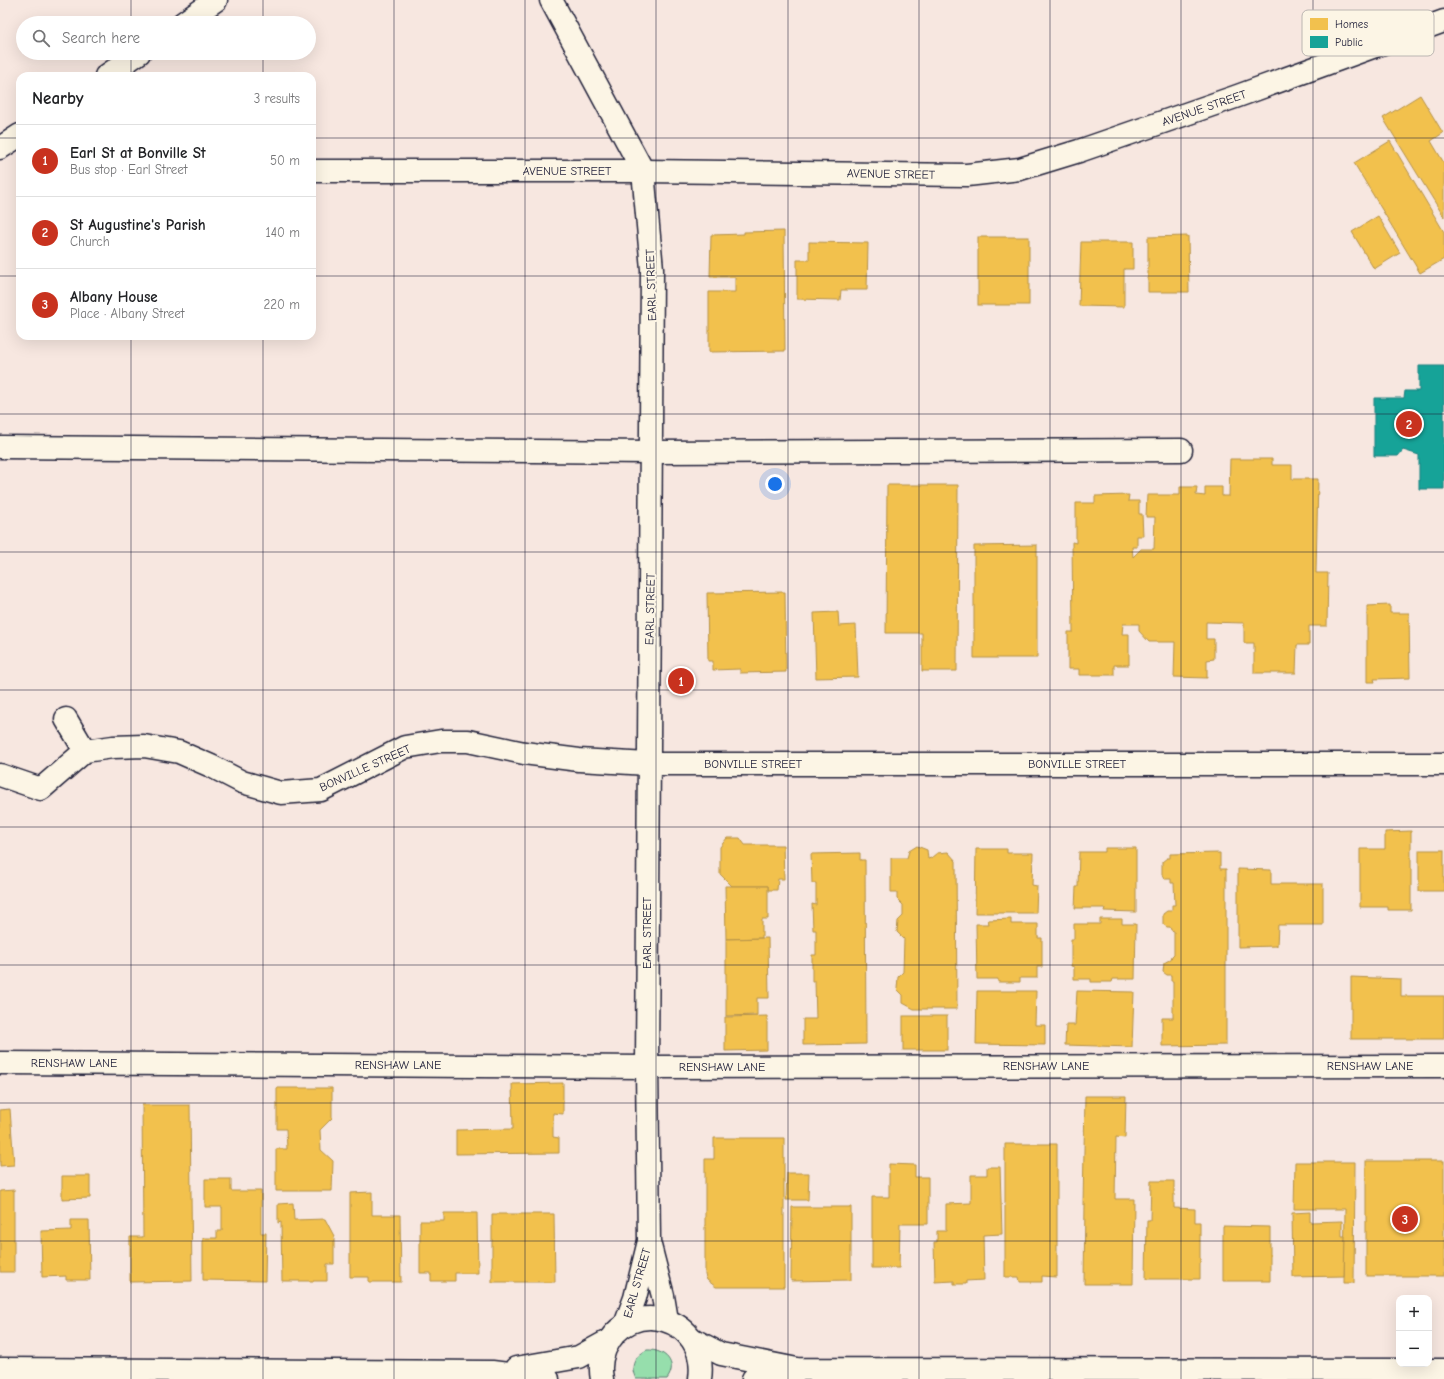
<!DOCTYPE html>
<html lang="en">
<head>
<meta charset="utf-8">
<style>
	body { margin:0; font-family:"Comic Neue",sans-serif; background:#f2f2f2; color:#202124 }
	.controls { position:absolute; right:12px; bottom:12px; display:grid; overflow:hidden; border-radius:8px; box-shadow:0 4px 16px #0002 }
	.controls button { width:36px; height:36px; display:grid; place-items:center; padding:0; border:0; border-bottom:1px solid #e0e0e0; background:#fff; color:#202124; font:20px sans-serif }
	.you { position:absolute; left:775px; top:484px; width:14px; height:14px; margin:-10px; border:3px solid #fff; border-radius:50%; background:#1a73e8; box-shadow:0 0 0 6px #1a73e833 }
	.badge { display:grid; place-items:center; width:26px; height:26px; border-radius:50%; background:#c8321e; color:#fff; font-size:13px; font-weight:700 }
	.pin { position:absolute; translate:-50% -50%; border:2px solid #fff; box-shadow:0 1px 4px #0006 }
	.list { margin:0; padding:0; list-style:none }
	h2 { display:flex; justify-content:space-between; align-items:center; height:52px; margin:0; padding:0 16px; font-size:17px }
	h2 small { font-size:13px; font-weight:400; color:#757577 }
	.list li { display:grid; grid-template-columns:26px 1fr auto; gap:12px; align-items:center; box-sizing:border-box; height:72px; padding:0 16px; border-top:1px solid #e0e0e0 }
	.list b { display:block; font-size:15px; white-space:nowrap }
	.list p { margin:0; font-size:13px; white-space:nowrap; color:#757577 }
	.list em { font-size:13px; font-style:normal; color:#757577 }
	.icon { flex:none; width:22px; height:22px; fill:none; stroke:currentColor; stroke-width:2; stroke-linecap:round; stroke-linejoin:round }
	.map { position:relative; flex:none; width:1444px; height:1379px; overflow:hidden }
	.search { position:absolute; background:#fff; box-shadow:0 4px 16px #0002; left:16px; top:16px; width:300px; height:44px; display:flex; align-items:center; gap:10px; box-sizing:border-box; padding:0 14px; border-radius:22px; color:#757577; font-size:15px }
	.panel { position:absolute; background:#fff; box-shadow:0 4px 16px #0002; left:16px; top:72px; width:300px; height:268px; border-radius:12px }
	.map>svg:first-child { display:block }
</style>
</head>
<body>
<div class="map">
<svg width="1444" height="1379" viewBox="0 0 1444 1379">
	<rect width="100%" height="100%" fill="#f7e7e0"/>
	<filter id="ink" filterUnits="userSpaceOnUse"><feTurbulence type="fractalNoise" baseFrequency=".025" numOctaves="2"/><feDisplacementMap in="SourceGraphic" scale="8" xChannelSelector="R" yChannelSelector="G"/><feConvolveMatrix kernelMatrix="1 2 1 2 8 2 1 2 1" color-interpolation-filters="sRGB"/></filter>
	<g filter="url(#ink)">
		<path fill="#96deac" stroke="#5c8074" d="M 647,1350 C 664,1349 679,1363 667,1379 L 636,1379 C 629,1366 635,1356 647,1350 Z"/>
		<g fill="#f2c14e" stroke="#b49148">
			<polygon points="1420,95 1443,133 1431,141 1444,163 1444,217 1383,118"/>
			<polygon points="1390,141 1444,232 1444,259 1420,273 1354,163"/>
			<polygon points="1378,216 1400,253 1374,269 1352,232"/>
			<polygon points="784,231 785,351 709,352 709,292 735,292 735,277 710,277 711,235 744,234 744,232"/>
			<polygon points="1188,236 1189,292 1148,292 1148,237"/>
			<rect x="978" y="237" width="51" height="68"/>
			<polygon points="809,242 868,243 867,290 841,290 840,300 797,299 797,260 809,260"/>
			<polygon points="1081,242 1133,242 1133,269 1124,269 1124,307 1079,306"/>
			<polygon points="1230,459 1272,459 1272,465 1292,465 1292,479 1318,479 1316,573 1328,573 1327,626 1309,626 1309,645 1297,645 1296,673 1254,673 1254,643 1244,643 1244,623 1206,622 1206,639 1214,639 1214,659 1207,660 1207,678 1174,677 1175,642 1149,642 1139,631 1139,624 1123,624 1122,634 1129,634 1129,665 1114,665 1114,675 1079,675 1079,669 1068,669 1068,632 1073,632 1072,542 1076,543 1076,503 1095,503 1095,496 1129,495 1128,501 1139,501 1139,514 1142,514 1143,536 1137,536 1137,547 1132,547 1133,557 1141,549 1154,549 1155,517 1146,517 1147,495 1180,495 1180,487 1197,487 1196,495 1205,496 1205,487 1222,487 1222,496 1229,496"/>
			<polygon points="887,485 958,485 957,671 922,671 922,633 886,633"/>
			<polygon points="1037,545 1037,658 974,658 974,546"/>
			<polygon points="785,592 786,672 740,673 740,669 713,670 713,661 708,661 707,593"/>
			<polygon points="1390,605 1390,613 1409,613 1410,678 1374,679 1375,682 1367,682 1367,606"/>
			<polygon points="838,612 839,626 856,625 858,677 816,678 814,613"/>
			<polygon points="1411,831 1411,910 1388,910 1388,907 1360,907 1360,849 1385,849 1385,832"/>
			<polygon points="727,838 740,838 745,845 783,845 784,879 778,879 777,890 768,890 768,886 732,886 720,874 720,847"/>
			<polygon points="917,846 927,850 928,859 931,858 937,853 948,852 956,861 957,1009 914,1009 903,1003 903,995 897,989 898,977 903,972 904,939 897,932 898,921 903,916 903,905 897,899 897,892 891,892 891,858 907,858 909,851"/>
			<polygon points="1105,848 1136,848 1136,912 1104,911 1105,908 1075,908 1076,887 1078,887 1079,852 1105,852"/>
			<polygon points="976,849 1007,849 1007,853 1033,853 1032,885 1037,886 1036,913 975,913"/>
			<rect x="1419" y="850" width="25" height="41"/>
			<polygon points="860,853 860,860 865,860 866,1044 803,1045 803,1019 816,1019 815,981 812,981 812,955 816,955 816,930 813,930 812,904 816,905 816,883 812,883 811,854"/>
			<polygon points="1220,853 1220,869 1226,869 1226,1045 1162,1046 1162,1018 1173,1018 1173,981 1171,981 1171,975 1167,975 1163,972 1164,963 1171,959 1172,956 1174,954 1174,931 1171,930 1170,927 1167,927 1163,924 1163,914 1167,911 1172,911 1172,905 1175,905 1174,883 1171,883 1171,879 1165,879 1162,875 1162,862 1167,858 1170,858 1170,854"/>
			<polygon points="1238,869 1271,870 1271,884 1323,884 1323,925 1278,925 1277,946 1238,947"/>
			<polygon points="725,886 768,886 768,919 762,919 762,938 726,939"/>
			<polygon points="1011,919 1011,924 1038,924 1038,938 1042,938 1042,967 1037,967 1037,978 1020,978 1020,982 998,982 998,979 977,979 976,924 989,924 988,920"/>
			<polygon points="1100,919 1122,919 1122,924 1136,924 1135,979 1113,979 1112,982 1091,982 1091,979 1074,979 1074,967 1071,966 1071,939 1074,939 1074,924 1100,924"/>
			<polygon points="768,938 769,998 757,998 757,1015 726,1016 726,939"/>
			<polygon points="1351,977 1401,979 1401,996 1444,996 1444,1039 1351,1039"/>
			<polygon points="977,991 1036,991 1035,1025 1045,1025 1045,1045 976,1044"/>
			<polygon points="1077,991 1134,992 1132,1047 1065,1045 1066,1025 1075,1025"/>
			<polygon points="767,1016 767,1050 725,1051 725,1017"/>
			<rect x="903" y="1016" width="44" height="34"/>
			<polygon points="563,1083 563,1114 553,1113 553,1137 559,1138 559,1153 456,1154 456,1130 513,1129 512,1084"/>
			<polygon points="277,1088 332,1088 332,1118 320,1130 321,1150 333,1161 332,1191 276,1191 276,1149 287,1149 286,1129 277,1129"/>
			<polygon points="1085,1096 1126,1096 1125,1138 1116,1137 1115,1199 1134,1199 1133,1284 1084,1284 1085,1204 1083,1205"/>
			<polygon points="142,1105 190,1105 192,1281 130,1282 130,1237 143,1237"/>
			<polygon points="10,1109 14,1165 0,1166 0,1110"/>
			<polygon points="714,1138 784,1138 784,1287 716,1287 707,1280 705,1275 705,1159 714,1159"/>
			<polygon points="1005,1144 1057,1144 1057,1277 1042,1276 1042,1282 1020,1282 1019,1277 1005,1277"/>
			<rect x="1366" y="1161" width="78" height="115"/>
			<polygon points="1295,1162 1355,1162 1354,1283 1344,1283 1345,1209 1294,1209"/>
			<polygon points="889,1164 915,1165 915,1177 928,1177 928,1224 900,1224 899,1268 872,1268 872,1197 889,1197"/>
			<polygon points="987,1167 1000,1167 1002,1234 983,1235 984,1280 966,1281 966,1284 954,1284 954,1281 935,1282 934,1242 937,1242 937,1231 946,1231 946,1204 971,1203 971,1175 987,1175"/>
			<polygon points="787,1173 809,1173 808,1200 786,1200"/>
			<polygon points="62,1176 90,1176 90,1198 62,1199"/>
			<polygon points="205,1179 231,1179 231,1191 261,1191 261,1233 266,1233 265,1281 203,1280 203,1238 217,1238 217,1231 222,1231 222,1207 205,1207"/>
			<polygon points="1151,1181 1174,1181 1174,1208 1195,1209 1195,1222 1200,1222 1200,1279 1146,1279 1147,1220 1150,1220"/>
			<polygon points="14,1190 14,1272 0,1272 0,1191"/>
			<polygon points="372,1192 372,1215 400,1215 401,1282 369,1282 369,1277 350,1277 350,1193"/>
			<polygon points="293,1203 294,1220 325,1219 334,1236 334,1264 327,1264 327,1281 282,1281 281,1222 278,1223 278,1204"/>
			<polygon points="792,1207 851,1207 851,1280 791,1281"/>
			<polygon points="1310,1212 1310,1222 1342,1221 1342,1236 1345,1236 1344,1276 1293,1277 1292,1213"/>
			<polygon points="444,1213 477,1213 478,1273 455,1273 455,1281 431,1281 431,1273 420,1273 420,1221 444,1221"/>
			<polygon points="492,1214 554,1214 555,1282 492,1282"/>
			<polygon points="71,1220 89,1220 90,1280 66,1280 66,1276 42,1277 41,1231 71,1230"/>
			<polygon points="1223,1226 1270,1227 1270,1281 1223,1281"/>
		</g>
		<polygon fill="#17a398" stroke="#1a7c7c" points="1419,366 1444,366 1444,489 1419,489 1419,455 1403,450 1398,456 1374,456 1374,398 1404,398 1405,391 1419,391"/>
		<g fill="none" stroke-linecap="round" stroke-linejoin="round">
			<defs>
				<g id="minor">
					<polyline points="551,0 643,171 652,269 647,1067 649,1242 663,1296 667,1320"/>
					<polyline points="183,23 216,0"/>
					<polyline points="106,76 139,53"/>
					<polyline points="0,148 20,135"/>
					<polyline points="312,171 643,171 967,175 1020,169 1079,151 1235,97 1444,21"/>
					<polyline points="0,447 652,452 1181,450"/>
					<polyline points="66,719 85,751"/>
					<polyline points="0,775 41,789 85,751 113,747 144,746 179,752 211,766 242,782 281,793 321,790 405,747 441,741 468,741 524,753 579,760 648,764 1444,764"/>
					<polyline points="0,1063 647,1067 1444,1066"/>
					<polyline points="625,1325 635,1298 648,1245"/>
					<polyline points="692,1339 721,1354 797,1369 1444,1370"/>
					<polyline points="516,1368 579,1357 608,1341"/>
					<polyline points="0,1369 492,1372 548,1379"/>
					<path d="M 602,1379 C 600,1369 601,1358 605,1349 C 628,1295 709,1316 700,1379"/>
					<polyline points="753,1379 790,1371"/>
				</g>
			</defs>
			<use href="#minor" stroke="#22223b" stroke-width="25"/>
			<use href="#minor" stroke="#fcf5e5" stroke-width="22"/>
		</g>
	</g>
	<path fill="none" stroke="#22223b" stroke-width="1" stroke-opacity="0.55" d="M 131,0 L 131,23M 263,0 L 263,23M 394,0 L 394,1379M 525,0 L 525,1379M 656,0 L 656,1379M 788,0 L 788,1379M 919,0 L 919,1379M 1050,0 L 1050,1379M 1181,0 L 1181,1379M 1313,0 L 1313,1379M 131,53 L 131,76M 263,53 L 263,76M 0,138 L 20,138M 312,138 L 1444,138M 0,276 L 20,276M 312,276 L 1444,276M 131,336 L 131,1379M 263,336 L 263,1379M 0,414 L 1444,414M 0,552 L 1444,552M 0,690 L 1444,690M 0,827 L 1444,827M 0,965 L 1444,965M 0,1103 L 1444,1103M 0,1241 L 1444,1241"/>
	<g text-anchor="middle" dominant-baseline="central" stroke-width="4" stroke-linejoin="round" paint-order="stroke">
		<g font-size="12" fill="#22223b" stroke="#fcf5e5">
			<text transform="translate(1204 108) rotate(-19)">AVENUE STREET</text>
			<text x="567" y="171">AVENUE STREET</text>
			<text transform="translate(891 174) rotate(1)">AVENUE STREET</text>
			<text transform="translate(651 285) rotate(-92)">EARL STREET</text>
			<text transform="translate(650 609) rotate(-89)">EARL STREET</text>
			<text x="753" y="764">BONVILLE STREET</text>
			<text x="1077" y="764">BONVILLE STREET</text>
			<text transform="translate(365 768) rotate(-24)">BONVILLE STREET</text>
			<text transform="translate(647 933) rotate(-90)">EARL STREET</text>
			<text x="74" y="1063">RENSHAW LANE</text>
			<text x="398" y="1065">RENSHAW LANE</text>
			<text x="1046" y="1066">RENSHAW LANE</text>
			<text x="1370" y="1066">RENSHAW LANE</text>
			<text x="722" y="1067">RENSHAW LANE</text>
			<text transform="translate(637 1283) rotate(-74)">EARL STREET</text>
		</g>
	</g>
	<rect x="1302" y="10" width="132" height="46" rx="6" fill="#fcf5e5" stroke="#bbb6b2" stroke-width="1"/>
	<rect x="1310" y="18" width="18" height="12" fill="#f2c14e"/>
	<rect x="1310" y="36" width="18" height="12" fill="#17a398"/>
	<g font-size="11" fill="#22223b">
		<text x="1335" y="28">Homes</text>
		<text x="1335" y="46">Public</text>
	</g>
</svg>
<div class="controls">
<button>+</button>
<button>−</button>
</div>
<div class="you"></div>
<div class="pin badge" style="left:681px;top:681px">1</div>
<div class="pin badge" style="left:1409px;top:424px">2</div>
<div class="pin badge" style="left:1405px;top:1219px">3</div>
<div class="search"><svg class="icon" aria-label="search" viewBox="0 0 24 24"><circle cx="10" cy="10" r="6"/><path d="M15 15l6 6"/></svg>Search here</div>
<section class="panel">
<h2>Nearby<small>3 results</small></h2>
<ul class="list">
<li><span class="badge">1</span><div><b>Earl St at Bonville St</b><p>Bus stop · Earl Street</p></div><em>50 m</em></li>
<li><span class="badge">2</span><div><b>St Augustine's Parish</b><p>Church</p></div><em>140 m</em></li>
<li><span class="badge">3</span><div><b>Albany House</b><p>Place · Albany Street</p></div><em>220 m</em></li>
</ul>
</section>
</div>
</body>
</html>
